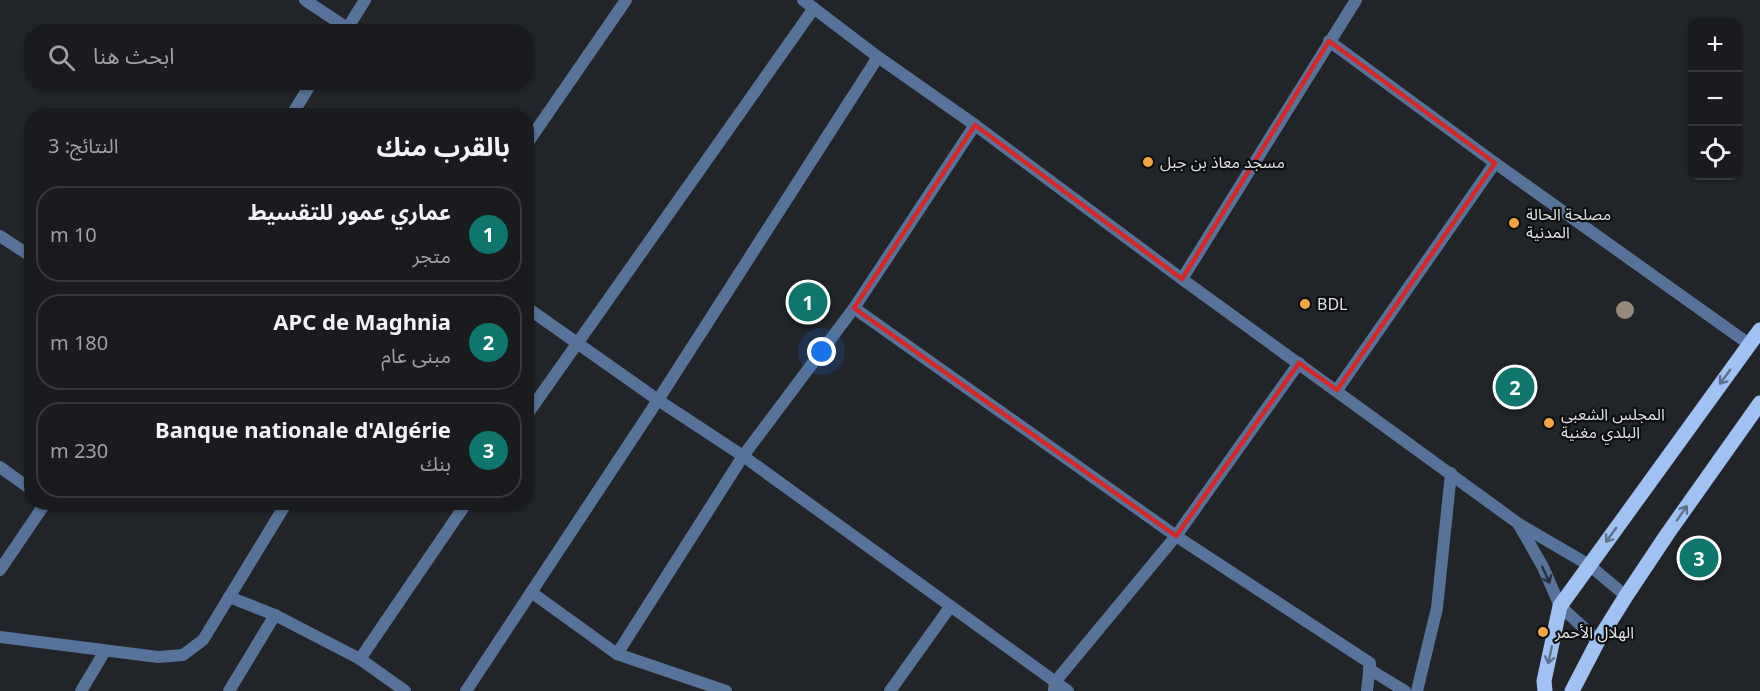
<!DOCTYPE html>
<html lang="ar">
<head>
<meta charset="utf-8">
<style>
	body { margin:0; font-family:"Noto Sans","Noto Sans Arabic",sans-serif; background:#26282c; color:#f1f3f6; direction:rtl }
	.controls { position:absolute; right:18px; top:18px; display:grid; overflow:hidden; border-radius:12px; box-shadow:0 2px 4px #0004 }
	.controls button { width:54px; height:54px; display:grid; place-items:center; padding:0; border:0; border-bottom:2px solid #37393d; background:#191b1f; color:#f1f3f6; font:30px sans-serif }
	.you { position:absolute; left:822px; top:352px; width:21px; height:21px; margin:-15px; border:4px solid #fff; border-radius:50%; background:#1a73e8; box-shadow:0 0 0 9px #1a73e833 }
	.badge { display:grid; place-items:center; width:39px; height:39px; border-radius:50%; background:#0f766e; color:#fff; font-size:20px; font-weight:700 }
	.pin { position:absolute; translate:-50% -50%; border:3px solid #fff; box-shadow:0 2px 6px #0006 }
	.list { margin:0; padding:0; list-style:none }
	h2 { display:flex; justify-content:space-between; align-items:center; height:78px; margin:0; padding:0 24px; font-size:26px }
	h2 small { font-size:20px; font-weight:400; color:#9fa1a4 }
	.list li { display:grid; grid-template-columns:39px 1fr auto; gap:18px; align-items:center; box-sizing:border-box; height:96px; margin:0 12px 12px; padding:0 12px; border:2px solid #37393d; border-radius:24px }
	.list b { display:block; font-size:22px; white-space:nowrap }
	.list p { margin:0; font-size:20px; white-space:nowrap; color:#9fa1a4 }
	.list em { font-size:20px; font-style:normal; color:#9fa1a4 }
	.icon { flex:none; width:33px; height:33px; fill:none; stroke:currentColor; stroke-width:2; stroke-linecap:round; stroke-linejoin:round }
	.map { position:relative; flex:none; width:1760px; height:691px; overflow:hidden; direction:ltr }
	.search { position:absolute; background:#191b1f; box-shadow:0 2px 4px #0004; left:24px; top:24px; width:510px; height:66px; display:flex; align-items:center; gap:15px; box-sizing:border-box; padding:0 21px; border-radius:24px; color:#9fa1a4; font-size:22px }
	.panel { position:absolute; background:#191b1f; box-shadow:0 2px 4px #0004; left:24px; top:108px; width:510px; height:402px; border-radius:24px; direction:rtl }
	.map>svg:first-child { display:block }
</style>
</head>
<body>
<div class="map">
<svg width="1760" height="691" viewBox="0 0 1760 691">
	<rect width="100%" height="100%" fill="#212429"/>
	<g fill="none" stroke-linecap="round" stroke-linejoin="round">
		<g stroke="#577399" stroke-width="12">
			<polyline points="305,0 347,28"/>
			<polyline points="803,0 878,57 975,125 1182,279 1519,524 1589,565 1626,596"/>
			<polyline points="345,32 365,0"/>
			<polyline points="1329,41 1495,163 1749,344"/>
			<polyline points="291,116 312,82"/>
			<polyline points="526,145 626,0"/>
			<polyline points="0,236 32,257"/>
			<polyline points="1182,279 1356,0"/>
			<polyline points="526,307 658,400 743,456 1068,691"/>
			<polyline points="854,308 1176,536 1370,663 1367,691"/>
			<polyline points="1337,390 1495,163"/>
			<polyline points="526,416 814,8"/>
			<polyline points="0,467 32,490"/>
			<polyline points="1519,525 1543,567 1560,606 1598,641"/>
			<polyline points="0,570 46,502"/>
			<polyline points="531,592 617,654 726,691"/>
			<polyline points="229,597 275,615 360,659 405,691"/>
			<polyline points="0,637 158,657 183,655 203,640 287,502"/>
			<polyline points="617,654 743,456 854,308 975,125"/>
			<polyline points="360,659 467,502"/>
			<polyline points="1369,669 1405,691"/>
			<polyline points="1054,690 1055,682 1176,536 1299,363"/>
			<polyline points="81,691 105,651"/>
			<polyline points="229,691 275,615"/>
			<polyline points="466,691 658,400 878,57"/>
			<polyline points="890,691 950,607"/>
			<polyline points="1417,691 1437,608 1451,473"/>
		</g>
		<g stroke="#9fc2f2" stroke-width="15">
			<polyline points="1545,691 1544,681 1560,606 1760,330"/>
			<polyline points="1572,691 1598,641 1626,596 1668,533 1760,403"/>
		</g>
	</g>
	<circle fill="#978a7c" cx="1625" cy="310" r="9"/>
	<defs><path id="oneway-shaft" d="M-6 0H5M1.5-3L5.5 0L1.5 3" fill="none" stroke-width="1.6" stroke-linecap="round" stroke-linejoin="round" transform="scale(1.5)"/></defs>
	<g stroke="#5d718c">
		<use href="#oneway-shaft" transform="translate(1725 377) rotate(126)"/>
		<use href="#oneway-shaft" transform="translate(1682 513) rotate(-55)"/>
		<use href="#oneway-shaft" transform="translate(1611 535) rotate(126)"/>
		<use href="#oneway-shaft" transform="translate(1550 655) rotate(102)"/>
	</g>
	<use stroke="#26313f" href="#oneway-shaft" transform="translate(1546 575) rotate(65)"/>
	<path fill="none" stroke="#d62828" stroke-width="4.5" stroke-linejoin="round" d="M 1329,41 L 1495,163 L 1337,390 L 1299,363 L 1176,536 L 854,308 L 975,125 L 1182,279 Z"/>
	<g fill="#f2a541" stroke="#0c0d0f" stroke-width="2">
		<circle cx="1148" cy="162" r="6"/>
		<circle cx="1514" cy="223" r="6"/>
		<circle cx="1305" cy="304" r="6"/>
		<circle cx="1549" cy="423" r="6"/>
		<circle cx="1543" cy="632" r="6"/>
	</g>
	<g text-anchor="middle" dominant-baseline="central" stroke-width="4.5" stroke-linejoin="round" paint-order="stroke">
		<g font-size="16" fill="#dfe1e4" stroke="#0c0d0f" text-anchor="start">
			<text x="1160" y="162">مسجد معاذ بن جبل</text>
			<text x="1526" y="214">مصلحة الحالة<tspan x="1526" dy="18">المدنية</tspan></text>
			<text x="1317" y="304">BDL</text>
			<text x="1561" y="414">المجلس الشعبي<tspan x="1561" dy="18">البلدي مغنية</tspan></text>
			<text x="1555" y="632">الهلال الأحمر</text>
		</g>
	</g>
</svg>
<div class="controls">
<button>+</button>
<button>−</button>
<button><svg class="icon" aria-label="locate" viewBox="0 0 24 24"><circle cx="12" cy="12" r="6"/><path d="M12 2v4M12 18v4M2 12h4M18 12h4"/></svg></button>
</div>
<div class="you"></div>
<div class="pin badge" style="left:808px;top:302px">1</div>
<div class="pin badge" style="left:1515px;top:387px">2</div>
<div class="pin badge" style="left:1699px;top:558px">3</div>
<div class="search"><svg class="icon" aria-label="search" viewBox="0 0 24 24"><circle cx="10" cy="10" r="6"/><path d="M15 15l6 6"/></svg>ابحث هنا</div>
<section class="panel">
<h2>بالقرب منك<small>النتائج: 3</small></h2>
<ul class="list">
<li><span class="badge">1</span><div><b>عماري عمور للتقسيط</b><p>متجر</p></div><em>10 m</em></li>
<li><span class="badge">2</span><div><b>APC de Maghnia</b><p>مبنى عام</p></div><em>180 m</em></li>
<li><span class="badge">3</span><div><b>Banque nationale d'Algérie</b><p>بنك</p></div><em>230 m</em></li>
</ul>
</section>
</div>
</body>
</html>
